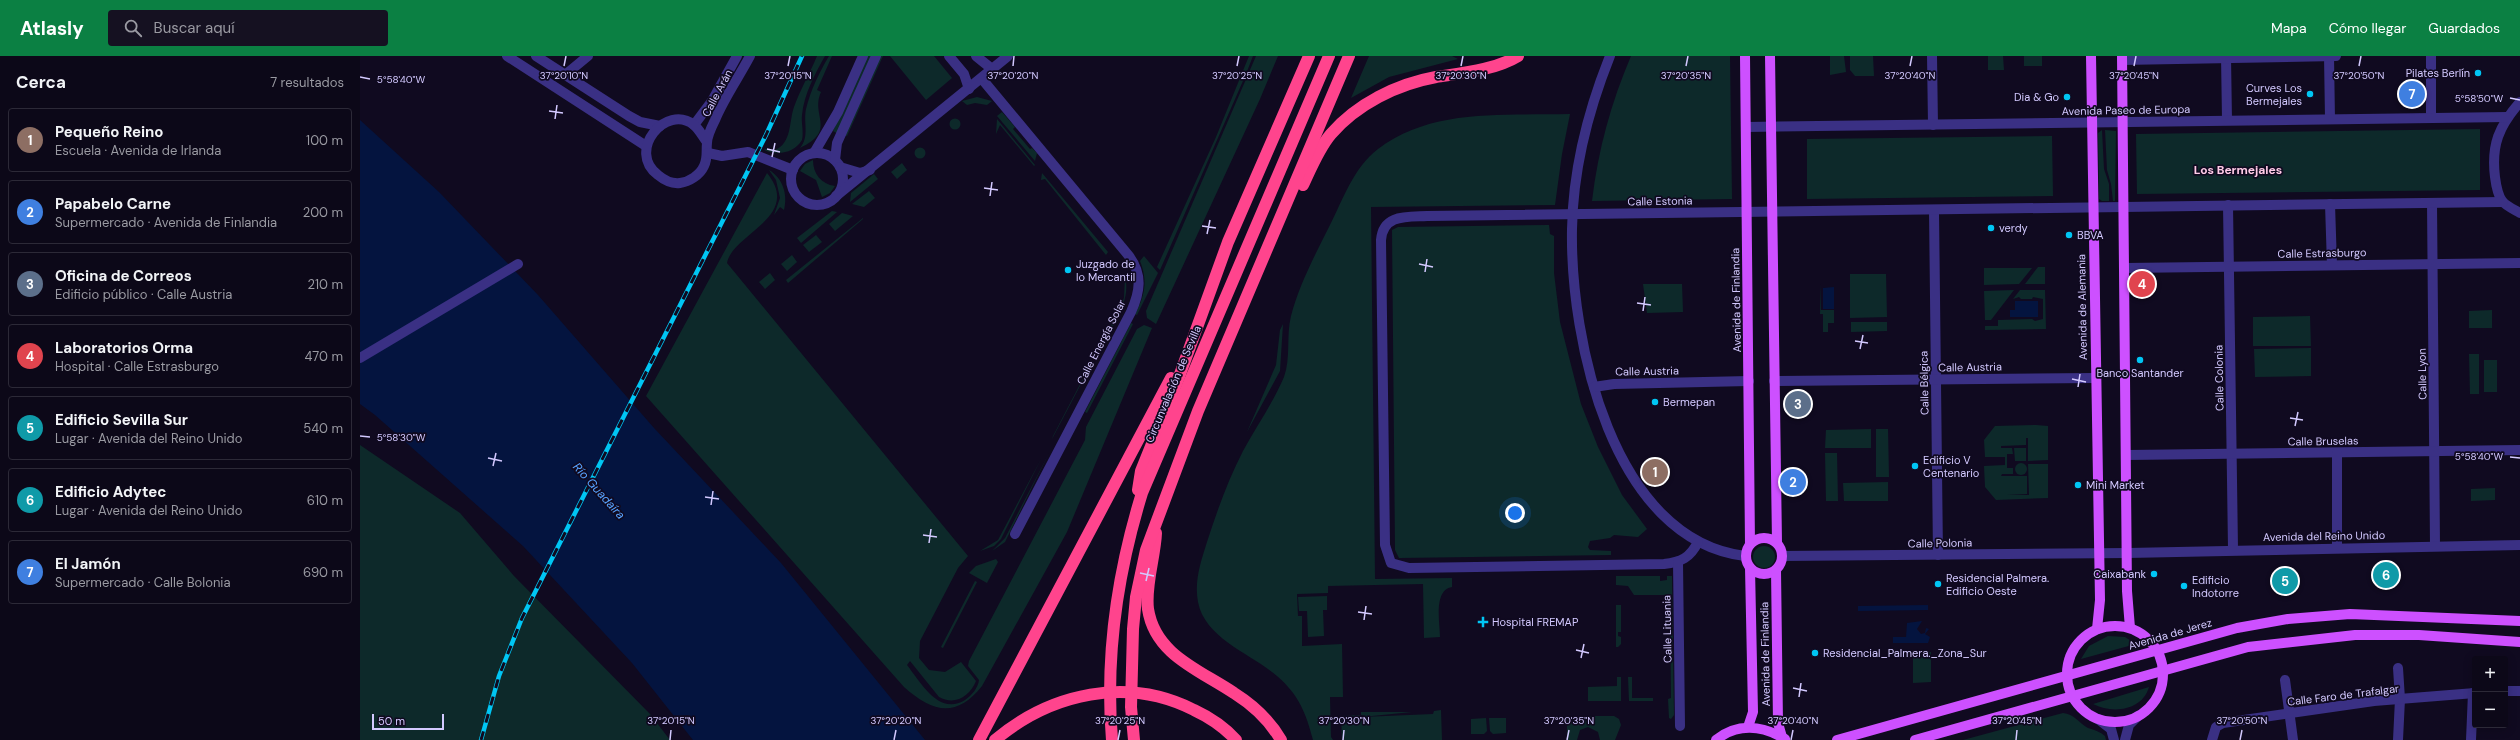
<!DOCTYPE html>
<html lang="es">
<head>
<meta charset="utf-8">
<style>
	body { margin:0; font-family:"DM Sans",sans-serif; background:#151121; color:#f1f3f6 }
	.controls { position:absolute; right:12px; bottom:12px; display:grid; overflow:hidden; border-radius:4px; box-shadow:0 2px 10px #0003 }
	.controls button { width:36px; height:36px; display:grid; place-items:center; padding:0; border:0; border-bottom:1px solid #2c2937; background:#0c0818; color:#f1f3f6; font:20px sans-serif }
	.scale { position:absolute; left:12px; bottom:10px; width:72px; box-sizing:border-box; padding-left:4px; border:2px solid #d3c9ff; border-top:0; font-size:11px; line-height:14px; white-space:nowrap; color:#d3c9ff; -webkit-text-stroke:3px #100a20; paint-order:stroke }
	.you { position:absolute; left:1155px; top:457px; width:14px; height:14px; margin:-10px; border:3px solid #fff; border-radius:50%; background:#1a73e8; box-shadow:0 0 0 6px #1a73e833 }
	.badge { display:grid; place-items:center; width:26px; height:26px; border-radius:50%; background:#0b8043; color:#fff; font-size:13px; font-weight:700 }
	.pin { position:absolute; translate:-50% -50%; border:2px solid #fff; box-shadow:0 1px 4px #0006 }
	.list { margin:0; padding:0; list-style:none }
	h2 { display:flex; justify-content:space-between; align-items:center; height:52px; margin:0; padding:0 16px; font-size:17px }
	h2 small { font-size:13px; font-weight:400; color:#9a9aa2 }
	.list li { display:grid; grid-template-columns:26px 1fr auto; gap:12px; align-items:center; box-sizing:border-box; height:64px; margin:0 8px 8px; padding:0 8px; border:1px solid #2c2937; border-radius:4px }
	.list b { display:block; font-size:15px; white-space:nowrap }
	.list p { margin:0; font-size:13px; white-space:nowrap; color:#9a9aa2 }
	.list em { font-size:13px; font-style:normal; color:#9a9aa2 }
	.icon { flex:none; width:22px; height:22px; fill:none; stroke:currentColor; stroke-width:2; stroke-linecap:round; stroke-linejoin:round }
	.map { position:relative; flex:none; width:2160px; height:684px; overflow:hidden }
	header { display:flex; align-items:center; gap:24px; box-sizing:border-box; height:56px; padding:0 20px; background:#0b8043; color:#fff }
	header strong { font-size:19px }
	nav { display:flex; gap:22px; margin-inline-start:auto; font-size:14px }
	.search { width:280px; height:36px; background:#151121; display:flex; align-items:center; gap:10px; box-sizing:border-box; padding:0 14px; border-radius:4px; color:#9a9aa2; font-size:15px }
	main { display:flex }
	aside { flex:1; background:#0c0818 }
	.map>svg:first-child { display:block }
</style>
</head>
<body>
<header>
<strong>Atlasly</strong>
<div class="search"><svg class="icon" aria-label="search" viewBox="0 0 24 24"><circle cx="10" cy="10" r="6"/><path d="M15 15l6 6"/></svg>Buscar aquí</div>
<nav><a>Mapa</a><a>Cómo llegar</a><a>Guardados</a></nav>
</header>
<main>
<aside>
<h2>Cerca<small>7 resultados</small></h2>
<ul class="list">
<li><span class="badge" style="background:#8d6e63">1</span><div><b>Pequeño Reino</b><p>Escuela · Avenida de Irlanda</p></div><em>100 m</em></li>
<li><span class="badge" style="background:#3f7fe0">2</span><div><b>Papabelo Carne</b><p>Supermercado · Avenida de Finlandia</p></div><em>200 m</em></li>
<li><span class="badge" style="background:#5c6f8a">3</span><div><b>Oficina de Correos</b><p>Edificio público · Calle Austria</p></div><em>210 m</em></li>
<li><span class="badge" style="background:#e0444e">4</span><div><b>Laboratorios Orma</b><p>Hospital · Calle Estrasburgo</p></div><em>470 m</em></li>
<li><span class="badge" style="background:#0f9aa8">5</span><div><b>Edificio Sevilla Sur</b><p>Lugar · Avenida del Reino Unido</p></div><em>540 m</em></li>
<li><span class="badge" style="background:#0f9aa8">6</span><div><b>Edificio Adytec</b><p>Lugar · Avenida del Reino Unido</p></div><em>610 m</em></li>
<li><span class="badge" style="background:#3f7fe0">7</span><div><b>El Jamón</b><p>Supermercado · Calle Bolonia</p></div><em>690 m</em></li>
</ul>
</aside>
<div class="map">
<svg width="2160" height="684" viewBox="0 0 2160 684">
	<rect width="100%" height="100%" fill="#100a20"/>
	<g fill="#0d292a">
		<path d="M 457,0 L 465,0 C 455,18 444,38 442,59 C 441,67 444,75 442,84 C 434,97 420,99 406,95 L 404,93 L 415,94 C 432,87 429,65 434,51 C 440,34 450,17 457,0 Z"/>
		<path d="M 469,0 L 472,0 L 457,34 L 461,36 C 450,60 478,74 440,92 C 450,80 443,67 446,53 C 451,33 459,17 469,0 Z"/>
		<polygon points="506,0 513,0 478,78 473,75"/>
		<polygon points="520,0 523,0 487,80 484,79"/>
		<polygon points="530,0 574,0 592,22 566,44"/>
		<polygon points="889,0 893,0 886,18 800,214 797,211 856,81"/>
		<polygon points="896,0 918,0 900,43 796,268 787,262 786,255"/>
		<polygon points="1009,0 1092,0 1098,3 1029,21 991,42"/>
		<path d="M 1271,0 L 1370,0 L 1372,143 L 1232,145 C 1238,94 1251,47 1271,0 Z"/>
		<polygon points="1470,0 1484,0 1486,16 1470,19"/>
		<polygon points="1490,0 1513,0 1514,20 1495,20 1490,14"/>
		<polygon points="1628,0 1643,0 1644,14 1628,14"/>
		<rect x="1664" y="0" width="18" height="10"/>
		<polygon points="617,41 632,45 627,49 615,47 607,49 602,45"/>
		<polygon points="642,56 655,71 653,73 670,93 672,92 677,97 675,105 637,60"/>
		<path d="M 1210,58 L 1202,98 L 1195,149 L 1011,151 L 1015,523 L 1092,522 L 1092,531 C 1073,534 1080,568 1080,581 L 1064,582 L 1063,528 L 968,530 L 968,537 L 937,538 L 938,560 L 942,560 L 942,590 L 982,588 L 983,641 L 970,641 L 971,681 L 973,684 L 953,684 C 946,657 939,639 917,620 C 892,598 845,583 838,546 C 834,525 841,505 847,486 C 857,455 868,424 883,395 C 896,371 913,347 924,321 C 931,302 926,280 931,260 C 939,229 955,199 969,171 C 983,144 993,112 1018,93 C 1073,51 1146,60 1210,58 Z"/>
		<circle cx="595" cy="68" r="5.5"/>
		<polygon points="637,63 675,109 674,110 640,69 636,78"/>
		<polygon points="2120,73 2120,134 1777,138 1776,78"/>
		<polygon points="1742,74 1744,113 1749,128 1749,145 1742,145 1739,143 1738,77"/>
		<polygon points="1745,74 1756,75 1755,145 1753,145 1751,128 1747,114"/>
		<polygon points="1692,80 1693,140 1447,143 1447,83"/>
		<circle cx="560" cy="97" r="5.5"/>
		<path d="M 453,104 C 453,118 461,128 475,130 L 470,137 L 462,141 L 456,124 L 440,115 L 445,108 Z"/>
		<polygon points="542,107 547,114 537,123 531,116"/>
		<path d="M 409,114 C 423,122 428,139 424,154 L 420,151 L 414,159 L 420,142 L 416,124 Z"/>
		<path d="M 407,117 C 443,161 372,178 367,207 L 608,500 L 598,512 L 560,585 L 559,602 L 569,614 L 585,616 L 601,606 L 616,625 C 610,640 595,650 579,641 L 550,605 L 547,609 C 561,627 579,660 605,644 C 612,639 618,632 619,624 L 608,610 L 609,605 L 725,384 L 726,371 L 777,273 L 784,269 L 792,272 L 707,476 L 622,630 C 596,663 572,656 544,631 L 286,340 Z"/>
		<polygon points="682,117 748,196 746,199 685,123 681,124"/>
		<polygon points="514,118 518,123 490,146 491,137"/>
		<polygon points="509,135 515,142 504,151 492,148"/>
		<polygon points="472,155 477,156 441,187 437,182"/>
		<polygon points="482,157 493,160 475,175 469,168"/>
		<polygon points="503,162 503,163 428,227 426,224"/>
		<polygon points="1189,169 1190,178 1194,180 1194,217 1200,266 1221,348 1238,391 1262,439 1287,473 1278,481 1254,479 1250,482 1230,485 1228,491 1230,494 1251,495 1251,499 1039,502 1035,494 1032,174 1038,171"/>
		<polygon points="456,179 462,186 449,196 443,189"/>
		<polygon points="432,199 437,206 427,215 421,208"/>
		<path d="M 784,200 L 798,217 L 777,259 L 775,258 C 785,240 788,225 780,205 Z"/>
		<polygon points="1678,211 1685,211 1685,228 1665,228"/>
		<polygon points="1624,212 1672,212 1659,228 1624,229"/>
		<polygon points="410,217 415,224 405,233 399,226"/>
		<polygon points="1490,218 1526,218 1527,261 1490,262"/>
		<path d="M 765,221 C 772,246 750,273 739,295 L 738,295 L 764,242 Z"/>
		<polygon points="1283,228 1322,228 1323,256 1287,257"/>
		<polygon points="1461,228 1461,254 1474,254 1474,267 1468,267 1468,276 1463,276 1463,258 1460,258"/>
		<polygon points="1654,234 1631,264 1625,264 1624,235"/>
		<polygon points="1660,234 1685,234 1686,273 1625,274 1625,270 1638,270 1638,264 1672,263 1675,265 1683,263 1683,243 1673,241 1672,243 1661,243 1659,241 1653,243"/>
		<polygon points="2132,254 2132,272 2109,272 2109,255"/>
		<polygon points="1950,260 1951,290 1893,290 1893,261"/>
		<polygon points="1491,266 1527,266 1527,275 1491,276"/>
		<polygon points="771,267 773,268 727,357 725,356"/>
		<polygon points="923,268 920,315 887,376 916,309 920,274"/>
		<polygon points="1951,292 1951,320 1895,321 1894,293"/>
		<polygon points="2109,298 2119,298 2119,338 2110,338"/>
		<rect x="2124" y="304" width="13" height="32"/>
		<polygon points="730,309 731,309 692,383 693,380"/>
		<polygon points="1676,369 1688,370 1688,404 1668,405 1668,382 1666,382 1666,389 1641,390 1641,392 1652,392 1653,398 1647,398 1647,412 1653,412 1653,418 1642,418 1641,420 1667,420 1667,438 1647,439 1669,439 1668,408 1688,408 1688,442 1636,444 1625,431 1624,410 1645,409 1645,401 1625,401 1624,384 1635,370"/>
		<polygon points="1511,373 1511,392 1465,392 1466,374"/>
		<polygon points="1516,373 1528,373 1529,421 1516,421"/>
		<polygon points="0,389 100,457 154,520 290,658 310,684 0,684"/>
		<polygon points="1654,392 1666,392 1666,405 1655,405"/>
		<polygon points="689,397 645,486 632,495 645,482"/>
		<polygon points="1465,397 1477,397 1478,445 1466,445"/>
		<polygon points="681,403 641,483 634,490 620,495 638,484"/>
		<circle cx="1661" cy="413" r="6"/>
		<polygon points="1528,426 1528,445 1484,445 1483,427"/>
		<polygon points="2135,432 2135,444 2111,445 2111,433"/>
		<circle cx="1404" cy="501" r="11"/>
		<polygon points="636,503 638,506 627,527 609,517 616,510"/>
		<polygon points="1256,520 1300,520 1300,525 1307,524 1307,520 1312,520 1314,659 1311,663 1309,662 1308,643 1311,642 1310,539 1274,539 1268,530 1256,529"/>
		<polygon points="615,525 617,526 583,592 581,591"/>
		<polygon points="967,540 967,554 963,554 964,580 948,581 947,555 939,555 938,541"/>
		<polygon points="1256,549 1261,549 1261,576 1258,576 1258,580 1261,581 1261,588 1258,591 1256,591"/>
		<polygon points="1748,580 1765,581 1776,588 1721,603 1729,590"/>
		<polygon points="1553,596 1571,596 1571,626 1553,627"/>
		<polygon points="1257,621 1261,621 1261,645 1228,645 1228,631 1257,630"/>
		<polygon points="1268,621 1272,621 1272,642 1293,642 1293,645 1269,645"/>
		<path d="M 1789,631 C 1782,655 1752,658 1733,648 Z"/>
		<polygon points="1081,654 1082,684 982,684 981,660 1001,659 1001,656 1052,656 1002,661 1073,658 1074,655"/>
		<path d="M 1703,657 C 1714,658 1719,667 1728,672 C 1735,674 1740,676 1745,680 L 1746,684 L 1603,684 Z"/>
		<polygon points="1210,660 1254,660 1259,663 1261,669 1255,684 1240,684 1238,676 1228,671 1220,674 1217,684 1207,684 1207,664"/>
		<polygon points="1126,662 1127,675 1124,678 1111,678 1111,663"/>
		<polygon points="1129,662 1146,662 1146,677 1133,678 1130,675"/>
	</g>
	<g fill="#04143f">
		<polygon points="0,64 79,136 178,239 294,372 421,507 565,684 333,684 272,607 163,490 15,359 0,348"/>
		<polygon points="1474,231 1474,253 1463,253 1463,232"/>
		<polygon points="1655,245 1678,245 1678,261 1650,261 1650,254 1655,254"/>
		<polygon points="1568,549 1568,554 1498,555 1498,550"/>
		<polygon points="1562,565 1557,573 1561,578 1565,577 1566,572 1569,573 1565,578 1570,581 1568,587 1533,587 1533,581 1546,581 1547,567"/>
	</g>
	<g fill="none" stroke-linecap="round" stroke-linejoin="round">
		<g stroke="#3a3084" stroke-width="10">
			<polyline points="147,0 286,90"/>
			<polyline points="176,0 269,60 280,66 300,70"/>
			<polyline points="589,0 604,18 609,33"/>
			<polyline points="616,0 632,13"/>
			<path d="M 1250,0 C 1228,55 1213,113 1212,173 C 1210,283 1252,484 1385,500"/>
			<polyline points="1572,0 1573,69"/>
			<polyline points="1866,0 1867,64"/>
			<polyline points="1969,0 1970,63"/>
			<polyline points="2071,0 2071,62"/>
			<polyline points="1762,4 1976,0"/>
			<polyline points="205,19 228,0"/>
			<path d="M 622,23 L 769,200 C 783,219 780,236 771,256 L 655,478"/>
			<path d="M 2160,46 C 2139,70 2131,89 2135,121 C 2136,129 2138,139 2142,145 C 2146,150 2155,154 2160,157"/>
			<polyline points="334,69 352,45 377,0"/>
			<polyline points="1386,71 2147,61"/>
			<path d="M 347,86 C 343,81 339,73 334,69 C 306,47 266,95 298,119 C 304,124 312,128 320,127 C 329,126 340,119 344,110 C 348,102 346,95 347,87 C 347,80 352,70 355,64 C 364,42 379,21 390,0"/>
			<polyline points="348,97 362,100 388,96 433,114"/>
			<polyline points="454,97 478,56 503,0"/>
			<circle cx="457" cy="123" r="26"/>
			<polyline points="475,104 477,87 516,0"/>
			<polyline points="480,111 500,117 510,114"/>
			<polyline points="476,140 648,0"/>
			<polyline points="2072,147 2075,490"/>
			<polyline points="1970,148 1972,209"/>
			<polyline points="1868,149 1873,493"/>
			<polyline points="1574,155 1578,499"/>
			<polyline points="1765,212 2160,207"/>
			<polyline points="0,302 158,208"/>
			<polyline points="1414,325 1735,322"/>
			<polyline points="1234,331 1254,328 1389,325"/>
			<polyline points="1767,399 2160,394"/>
			<path d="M 1338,486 C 1330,502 1321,506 1304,508 L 1049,512 L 1031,507 L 1025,489 L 1021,184 C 1023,158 1047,161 1067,160 L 2143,146"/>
			<polyline points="1977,492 1977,397"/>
			<polyline points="1422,500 1768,497 2160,489"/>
			<polyline points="1318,506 1320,670"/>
			<polyline points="2038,612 2040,643 2038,684"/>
			<polyline points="1925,624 1933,684"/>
			<polyline points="2145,635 2160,635"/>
			<polyline points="1738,663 1751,673 1754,684"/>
			<polyline points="1765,684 1769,669 1778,660"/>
			<polyline points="1852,684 1856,671 1863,667 2014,645 2115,637"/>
			<polyline points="2111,684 2113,637"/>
		</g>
		<g stroke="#cd50ff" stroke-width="10">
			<polyline points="1385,0 1390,488"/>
			<polyline points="1410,0 1417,487"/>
			<polyline points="1731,0 1740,544 1737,573"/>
			<polyline points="1762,0 1767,535 1770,572"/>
			<circle cx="1404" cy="500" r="18"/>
			<polyline points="1416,514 1418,667 1422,681"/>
			<circle cx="1755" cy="618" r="48"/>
			<polyline points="1388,671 1393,656 1390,512"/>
			<path d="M 1356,684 C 1377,667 1402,669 1425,683"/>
			<polyline points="1477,684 1877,572 1928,563 1990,558 2160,565"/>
			<polyline points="1555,684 1888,591 1995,579 2059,579 2160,586"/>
		</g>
		<g stroke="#ff448d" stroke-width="12">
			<path d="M 943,129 C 951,112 959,92 971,78 C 997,48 1037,28 1076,21 C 1102,17 1135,14 1158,0"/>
			<polyline points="778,434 781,415 819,321 868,186 949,0"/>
			<path d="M 796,477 C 795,501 785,529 788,553 C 795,599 840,614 874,637 C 893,649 910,665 921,684"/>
			<polyline points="619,684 811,322"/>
			<path d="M 635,684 C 691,637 767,620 834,654 C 849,661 865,672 876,684"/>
			<path d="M 752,684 C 745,599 757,518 782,437 L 969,0"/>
			<polyline points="774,684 771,651 773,573 776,541 786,494 838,355 989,0"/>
		</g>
		<defs>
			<polyline id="rail" points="121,684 139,620 162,562 406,79 442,0"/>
		</defs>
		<use href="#rail" stroke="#00c6f4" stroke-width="4.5"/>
		<use href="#rail" stroke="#100a20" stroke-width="3" stroke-dasharray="9" stroke-linecap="butt"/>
	</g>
	<path fill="none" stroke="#d3c9ff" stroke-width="1.5" d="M 204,10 L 206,0M 428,10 L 430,0M 653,10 L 654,0M 877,10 L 879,0M 1101,10 L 1103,0M 1326,10 L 1328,0M 1550,10 L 1552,0M 1774,10 L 1776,0M 1999,10 L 2001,0M 0,21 L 10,23M 2150,42 L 2160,44M 189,55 L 203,57M 195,63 L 197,49M 407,93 L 420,96M 412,101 L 415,87M 624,132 L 638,134M 630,140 L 632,126M 842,170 L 856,172M 847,178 L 850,164M 1059,208 L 1073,211M 1065,216 L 1067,203M 1277,247 L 1291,249M 1283,255 L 1285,241M 1495,285 L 1508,287M 1500,293 L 1503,279M 1712,323 L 1726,326M 1718,331 L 1720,318M 1930,362 L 1943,364M 1935,370 L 1938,356M 0,380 L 10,381M 2150,401 L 2160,402M 128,402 L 142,405M 133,410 L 136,397M 345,441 L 359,443M 351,449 L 353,435M 563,479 L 577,481M 569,487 L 571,473M 780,517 L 794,520M 786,525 L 789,512M 998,556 L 1012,558M 1004,564 L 1006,550M 1216,594 L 1229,597M 1221,602 L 1224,588M 1433,632 L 1447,635M 1439,641 L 1441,627M 310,684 L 311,674M 534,684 L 536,674M 758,684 L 760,674M 983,684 L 984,674M 1207,684 L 1209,674M 1431,684 L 1433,674M 1656,684 L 1657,674M 1880,684 L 1882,674"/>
	<g fill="#00c6f4" stroke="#100a20" stroke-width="1.5">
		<circle cx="2118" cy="17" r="4"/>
		<circle cx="1950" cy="38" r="4"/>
		<circle cx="1707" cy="41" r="4"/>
		<circle cx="1631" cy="172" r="4"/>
		<circle cx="1709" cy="179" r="4"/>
		<circle cx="708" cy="214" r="4"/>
		<circle cx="1780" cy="304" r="4"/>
		<circle cx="1295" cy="346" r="4"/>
		<circle cx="1555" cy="410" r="4"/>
		<circle cx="1718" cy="429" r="4"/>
		<circle cx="1794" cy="518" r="4"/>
		<circle cx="1578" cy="528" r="4"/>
		<circle cx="1824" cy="530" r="4"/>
		<path d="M1121 560h4v4h4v4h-4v4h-4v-4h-4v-4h4z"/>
		<circle cx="1455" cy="597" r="4"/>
	</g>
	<g text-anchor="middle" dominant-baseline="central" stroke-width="3.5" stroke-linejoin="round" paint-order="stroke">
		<g font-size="11" fill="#d3c9ff" stroke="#100a20" text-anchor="start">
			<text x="2110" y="17" text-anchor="end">Pilates Berlín</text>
			<text x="1942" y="32" text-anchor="end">Curves Los<tspan x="1942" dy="13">Bermejales</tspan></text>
			<text x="1699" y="41" text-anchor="end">Dia &amp; Go</text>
			<text x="1639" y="172">verdy</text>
			<text x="1717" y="179">BBVA</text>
			<text x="716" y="208">Juzgado de<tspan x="716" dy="13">lo Mercantil</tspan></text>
			<text x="1780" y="317" text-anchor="middle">Banco Santander</text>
			<text x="1303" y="346">Bermepan</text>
			<text x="1563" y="404">Edificio V<tspan x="1563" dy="13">Centenario</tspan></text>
			<text x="1726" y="429">Mini Market</text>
			<text x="1786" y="518" text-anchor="end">Caixabank</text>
			<text x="1586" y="522">Residencial Palmera.<tspan x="1586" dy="13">Edificio Oeste</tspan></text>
			<text x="1832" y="524">Edificio<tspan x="1832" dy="13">Indotorre</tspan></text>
			<text x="1132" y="566">Hospital FREMAP</text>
			<text x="1463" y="597">Residencial_Palmera._Zona_Sur</text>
		</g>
		<g font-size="11" fill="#d3c9ff" stroke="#100a20">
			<text transform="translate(357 37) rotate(-62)">Calle Arán</text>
			<text transform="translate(1766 54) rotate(-1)">Avenida Paseo de Europa</text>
			<text transform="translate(1300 145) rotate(-1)">Calle Estonia</text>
			<text transform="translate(1962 197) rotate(-1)">Calle Estrasburgo</text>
			<text transform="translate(1376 244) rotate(-91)">Avenida de Finlandia</text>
			<text transform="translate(1722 251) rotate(-91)">Avenida de Alemania</text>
			<text transform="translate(741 286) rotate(-63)">Calle Energía Solar</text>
			<text transform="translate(1610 311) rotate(-1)">Calle Austria</text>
			<text transform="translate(1287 315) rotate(-1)">Calle Austria</text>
			<text transform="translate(2062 318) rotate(-91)">Calle Lyon</text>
			<text transform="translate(1859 322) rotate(-91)">Calle Colonia</text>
			<text transform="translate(1564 327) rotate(-91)">Calle Bélgica</text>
			<text transform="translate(813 328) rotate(-67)">Circunvalación de Sevilla</text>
			<text transform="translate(1963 385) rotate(-1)">Calle Bruselas</text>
			<text transform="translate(1964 480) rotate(-1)">Avenida del Reino Unido</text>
			<text transform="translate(1580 487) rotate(-1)">Calle Polonia</text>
			<text transform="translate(1307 573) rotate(-91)">Calle Lituania</text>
			<text transform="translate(1810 578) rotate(-16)">Avenida de Jerez</text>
			<text transform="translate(1405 598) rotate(-91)">Avenida de Finlandia</text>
			<text transform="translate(1983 639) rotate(-7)">Calle Faro de Trafalgar</text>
		</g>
		<g font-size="12" font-weight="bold" fill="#ffcbe7" stroke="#100a20">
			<text x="1878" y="114">Los Bermejales</text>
		</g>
		<g font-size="12" font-style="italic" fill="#57a2ff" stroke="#100a20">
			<text transform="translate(239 435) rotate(48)">Río Guadaíra</text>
		</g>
	</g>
	<g font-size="10" text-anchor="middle" fill="#d3c9ff" stroke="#100a20" stroke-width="3.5" stroke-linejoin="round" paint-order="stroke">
		<text x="204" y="23">37°20'10"N</text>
		<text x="428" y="23">37°20'15"N</text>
		<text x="653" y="23">37°20'20"N</text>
		<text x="877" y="23">37°20'25"N</text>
		<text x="1101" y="23">37°20'30"N</text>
		<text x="1326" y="23">37°20'35"N</text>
		<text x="1550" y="23">37°20'40"N</text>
		<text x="1999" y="23">37°20'50"N</text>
		<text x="1774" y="23">37°20'45"N</text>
		<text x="41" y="27">5°58'40"W</text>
		<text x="2119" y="46">5°58'50"W</text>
		<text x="41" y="385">5°58'30"W</text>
		<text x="2119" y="404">5°58'40"W</text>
		<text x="311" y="668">37°20'15"N</text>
		<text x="536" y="668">37°20'20"N</text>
		<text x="760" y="668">37°20'25"N</text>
		<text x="984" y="668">37°20'30"N</text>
		<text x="1209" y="668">37°20'35"N</text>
		<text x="1433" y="668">37°20'40"N</text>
		<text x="1657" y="668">37°20'45"N</text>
		<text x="1882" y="668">37°20'50"N</text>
	</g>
</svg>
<div class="controls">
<button>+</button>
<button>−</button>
</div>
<div class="scale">50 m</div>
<div class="you"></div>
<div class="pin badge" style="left:1295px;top:416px;background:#8d6e63">1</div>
<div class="pin badge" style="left:1433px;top:426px;background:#3f7fe0">2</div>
<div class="pin badge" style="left:1438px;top:348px;background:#5c6f8a">3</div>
<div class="pin badge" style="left:1782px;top:228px;background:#e0444e">4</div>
<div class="pin badge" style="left:1925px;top:525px;background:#0f9aa8">5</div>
<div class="pin badge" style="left:2026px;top:519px;background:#0f9aa8">6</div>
<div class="pin badge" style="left:2052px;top:38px;background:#3f7fe0">7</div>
</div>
</main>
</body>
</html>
